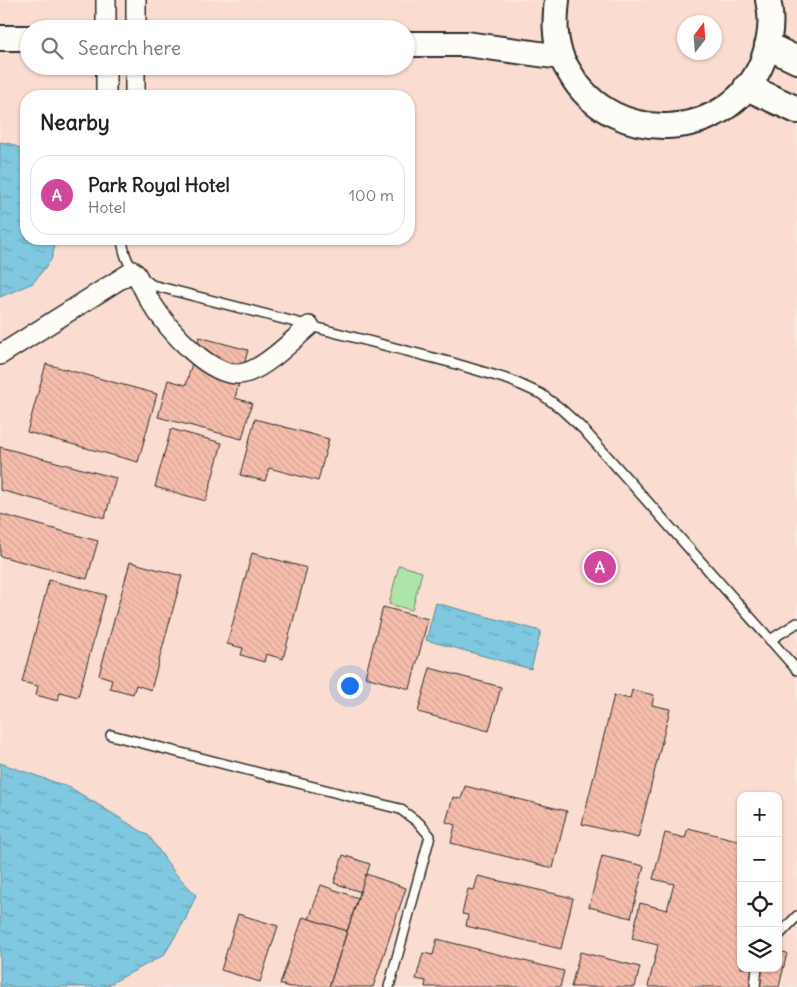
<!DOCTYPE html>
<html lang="en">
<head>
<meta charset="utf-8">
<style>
	body { margin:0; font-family:Delius,sans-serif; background:#f2f2f2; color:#222 }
	.controls { position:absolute; right:15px; bottom:15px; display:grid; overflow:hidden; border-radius:10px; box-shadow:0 1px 4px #0004 }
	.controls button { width:45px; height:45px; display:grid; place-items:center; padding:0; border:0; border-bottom:1px solid #e0e0e0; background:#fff; color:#222; font:25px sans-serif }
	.compass { position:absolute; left:677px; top:15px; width:45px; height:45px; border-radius:50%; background:#fff; box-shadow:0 1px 4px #0004; rotate:16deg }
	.you { position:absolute; left:349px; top:685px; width:18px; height:18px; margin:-12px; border:4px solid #fff; border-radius:50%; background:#1a73e8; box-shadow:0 0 0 8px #1a73e833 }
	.badge { display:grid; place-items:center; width:32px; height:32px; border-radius:50%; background:#d93025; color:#fff; font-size:16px; font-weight:700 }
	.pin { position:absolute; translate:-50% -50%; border:2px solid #fff; box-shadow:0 1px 5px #0006 }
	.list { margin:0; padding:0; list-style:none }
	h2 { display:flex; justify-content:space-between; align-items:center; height:65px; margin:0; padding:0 20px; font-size:21px }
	h2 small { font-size:16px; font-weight:400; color:#767676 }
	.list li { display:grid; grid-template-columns:32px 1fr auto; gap:15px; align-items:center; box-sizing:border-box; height:80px; margin:0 10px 10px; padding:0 10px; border:1px solid #e0e0e0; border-radius:20px }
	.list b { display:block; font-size:19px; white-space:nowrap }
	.list p { margin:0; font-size:16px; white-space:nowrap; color:#767676 }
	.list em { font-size:16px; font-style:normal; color:#767676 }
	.icon { flex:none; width:28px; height:28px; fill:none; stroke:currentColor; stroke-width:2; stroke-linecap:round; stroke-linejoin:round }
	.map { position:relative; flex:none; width:797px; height:987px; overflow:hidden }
	.search { position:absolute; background:#fff; box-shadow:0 1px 4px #0004; left:20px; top:20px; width:395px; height:55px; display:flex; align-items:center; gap:12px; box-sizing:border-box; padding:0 18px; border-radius:28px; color:#767676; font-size:19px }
	.panel { position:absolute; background:#fff; box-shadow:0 1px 4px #0004; left:20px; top:90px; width:395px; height:155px; border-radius:20px }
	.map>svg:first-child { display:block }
</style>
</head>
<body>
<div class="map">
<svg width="797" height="987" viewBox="0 0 797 987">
	<defs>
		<pattern id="water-ripples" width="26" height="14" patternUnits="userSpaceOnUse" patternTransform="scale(1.25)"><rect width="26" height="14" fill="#7fc8df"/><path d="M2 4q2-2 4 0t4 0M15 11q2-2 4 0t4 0" fill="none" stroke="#68a3b5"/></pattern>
		<pattern id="building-back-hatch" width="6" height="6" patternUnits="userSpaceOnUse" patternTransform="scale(1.25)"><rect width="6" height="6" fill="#f6bdac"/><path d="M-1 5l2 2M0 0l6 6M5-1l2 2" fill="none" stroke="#d3a394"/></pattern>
	</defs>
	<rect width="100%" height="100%" fill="#fbe9e0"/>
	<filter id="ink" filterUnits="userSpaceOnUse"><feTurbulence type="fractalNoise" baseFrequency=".02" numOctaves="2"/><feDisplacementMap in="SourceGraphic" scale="10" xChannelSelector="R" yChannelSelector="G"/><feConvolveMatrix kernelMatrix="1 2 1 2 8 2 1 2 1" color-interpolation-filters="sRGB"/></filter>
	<g filter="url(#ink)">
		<path fill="#fadcd0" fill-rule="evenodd" d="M 0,0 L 797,0 L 797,987 L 0,987 ZM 684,22 L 714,22 L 714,52 L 684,52 ZM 29,29 L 406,29 L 406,66 L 29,66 ZM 26,96 L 409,96 L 409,239 L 26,239 ZM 741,796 L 778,796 L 778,968 L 741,968 Z"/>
		<polygon fill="#ade5a9" stroke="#6c886a" points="399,565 422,572 412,610 389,604"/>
		<g fill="url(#water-ripples)" stroke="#5d8997">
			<polygon points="0,142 11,144 26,151 26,239 57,239 51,260 33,283 0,297"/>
			<polygon points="436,603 541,631 531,669 426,640"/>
			<polygon points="0,763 71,788 149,836 174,872 196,895 185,920 164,955 104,987 0,987"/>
		</g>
		<g fill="url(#building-back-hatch)" stroke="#2b2b2b">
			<polygon points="199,337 248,350 235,398 252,403 242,439 158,417 168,380 186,385"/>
			<polygon points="46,364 157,394 138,462 27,432"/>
			<polygon points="255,419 329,439 318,481 269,468 265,481 240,475"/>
			<polygon points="171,429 222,443 206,501 155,487"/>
			<polygon points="0,447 116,478 105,518 0,490"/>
			<polygon points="0,514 98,541 87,579 0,556"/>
			<polygon points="252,553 307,568 283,659 266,654 264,662 241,655 243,648 227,644"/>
			<polygon points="130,562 182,576 151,690 136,685 133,694 110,688 112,679 99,675"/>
			<polygon points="49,580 106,595 78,697 60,692 58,701 36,695 38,686 22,682"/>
			<polygon points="383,607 428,619 410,689 365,677"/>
			<polygon points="430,668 501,687 489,731 418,712"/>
			<polygon points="632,690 654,695 652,705 670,709 638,838 582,824 614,695 630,699"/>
			<polygon points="465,786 567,811 553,868 451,843 455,825 446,822 453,797 461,799"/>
			<polygon points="688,828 741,841 741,968 778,968 778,951 787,953 779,987 648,987 658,945 632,939 640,903 667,910 674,884 653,879 665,833 685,838"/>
			<polygon points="343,855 370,864 361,892 334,883"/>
			<polygon points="602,856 644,866 631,918 589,907"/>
			<polygon points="366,874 406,888 373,987 329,987"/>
			<polygon points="478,876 573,898 561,949 466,926 468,915 462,914 468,889 474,890"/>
			<polygon points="321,885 358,898 347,931 309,919"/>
			<polygon points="238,914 278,926 260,982 221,970"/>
			<polygon points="303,917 347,931 329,987 289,987 280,984"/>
			<polygon points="437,939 564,971 560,987 425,987 426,981 416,979 423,953 433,955"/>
			<polygon points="580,952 640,967 635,987 571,987"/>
		</g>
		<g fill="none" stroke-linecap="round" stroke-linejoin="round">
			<defs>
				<g id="service">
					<path d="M 122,239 C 125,264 132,270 152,285 L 453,363 L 510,380 L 541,394 L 560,408 L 583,429 L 797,670"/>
					<polyline points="770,640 797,623"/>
					<polyline points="111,735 400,809 419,823 430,836 389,987"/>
					<polyline points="778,936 797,916"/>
					<polyline points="755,987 757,968"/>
				</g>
				<g id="minor">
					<polyline points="106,0 106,29"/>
					<polyline points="136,29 136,0"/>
					<polyline points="106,66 106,96"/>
					<polyline points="135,96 135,66"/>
					<path d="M 136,274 C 141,283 145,293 150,301 C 166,326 213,385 248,372 C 268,365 293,340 309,326"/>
					<polyline points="0,355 133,271"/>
				</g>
				<g id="tertiary">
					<path d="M 557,0 C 555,19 554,38 561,56 C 563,62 567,68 570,73 C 613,149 732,142 763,60 C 770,41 773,20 768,0"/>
					<polyline points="0,38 29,38"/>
					<polyline points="406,44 466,44 561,57"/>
				</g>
				<g id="secondary">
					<polyline points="768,46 797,60"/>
					<polyline points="747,87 797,110"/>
				</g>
			</defs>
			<use href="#service" stroke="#2b2b2b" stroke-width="12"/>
			<use href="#minor" stroke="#2b2b2b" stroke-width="22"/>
			<use href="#tertiary" stroke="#2b2b2b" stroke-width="28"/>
			<use href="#secondary" stroke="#2b2b2b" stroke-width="30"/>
			<use href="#service" stroke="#fdfcf7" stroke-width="9"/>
			<use href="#minor" stroke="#fdfcf7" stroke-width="19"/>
			<use href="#tertiary" stroke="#fdfcf7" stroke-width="24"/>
			<use href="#secondary" stroke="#fdfcf7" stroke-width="26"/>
		</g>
	</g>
</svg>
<div class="controls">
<button>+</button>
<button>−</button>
<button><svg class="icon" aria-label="locate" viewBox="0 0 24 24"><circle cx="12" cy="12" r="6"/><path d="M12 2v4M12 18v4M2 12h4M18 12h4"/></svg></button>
<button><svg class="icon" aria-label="layers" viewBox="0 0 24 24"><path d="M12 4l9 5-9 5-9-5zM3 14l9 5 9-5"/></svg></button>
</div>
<svg class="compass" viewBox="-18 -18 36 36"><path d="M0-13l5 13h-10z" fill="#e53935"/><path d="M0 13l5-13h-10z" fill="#767676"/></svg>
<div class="you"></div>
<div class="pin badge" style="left:600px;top:567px;background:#d1479c">A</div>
<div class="search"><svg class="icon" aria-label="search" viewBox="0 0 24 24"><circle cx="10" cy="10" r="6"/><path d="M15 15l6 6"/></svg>Search here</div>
<section class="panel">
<h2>Nearby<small></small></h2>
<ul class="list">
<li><span class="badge" style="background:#d1479c">A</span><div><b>Park Royal Hotel</b><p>Hotel</p></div><em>100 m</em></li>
</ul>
</section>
</div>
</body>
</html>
